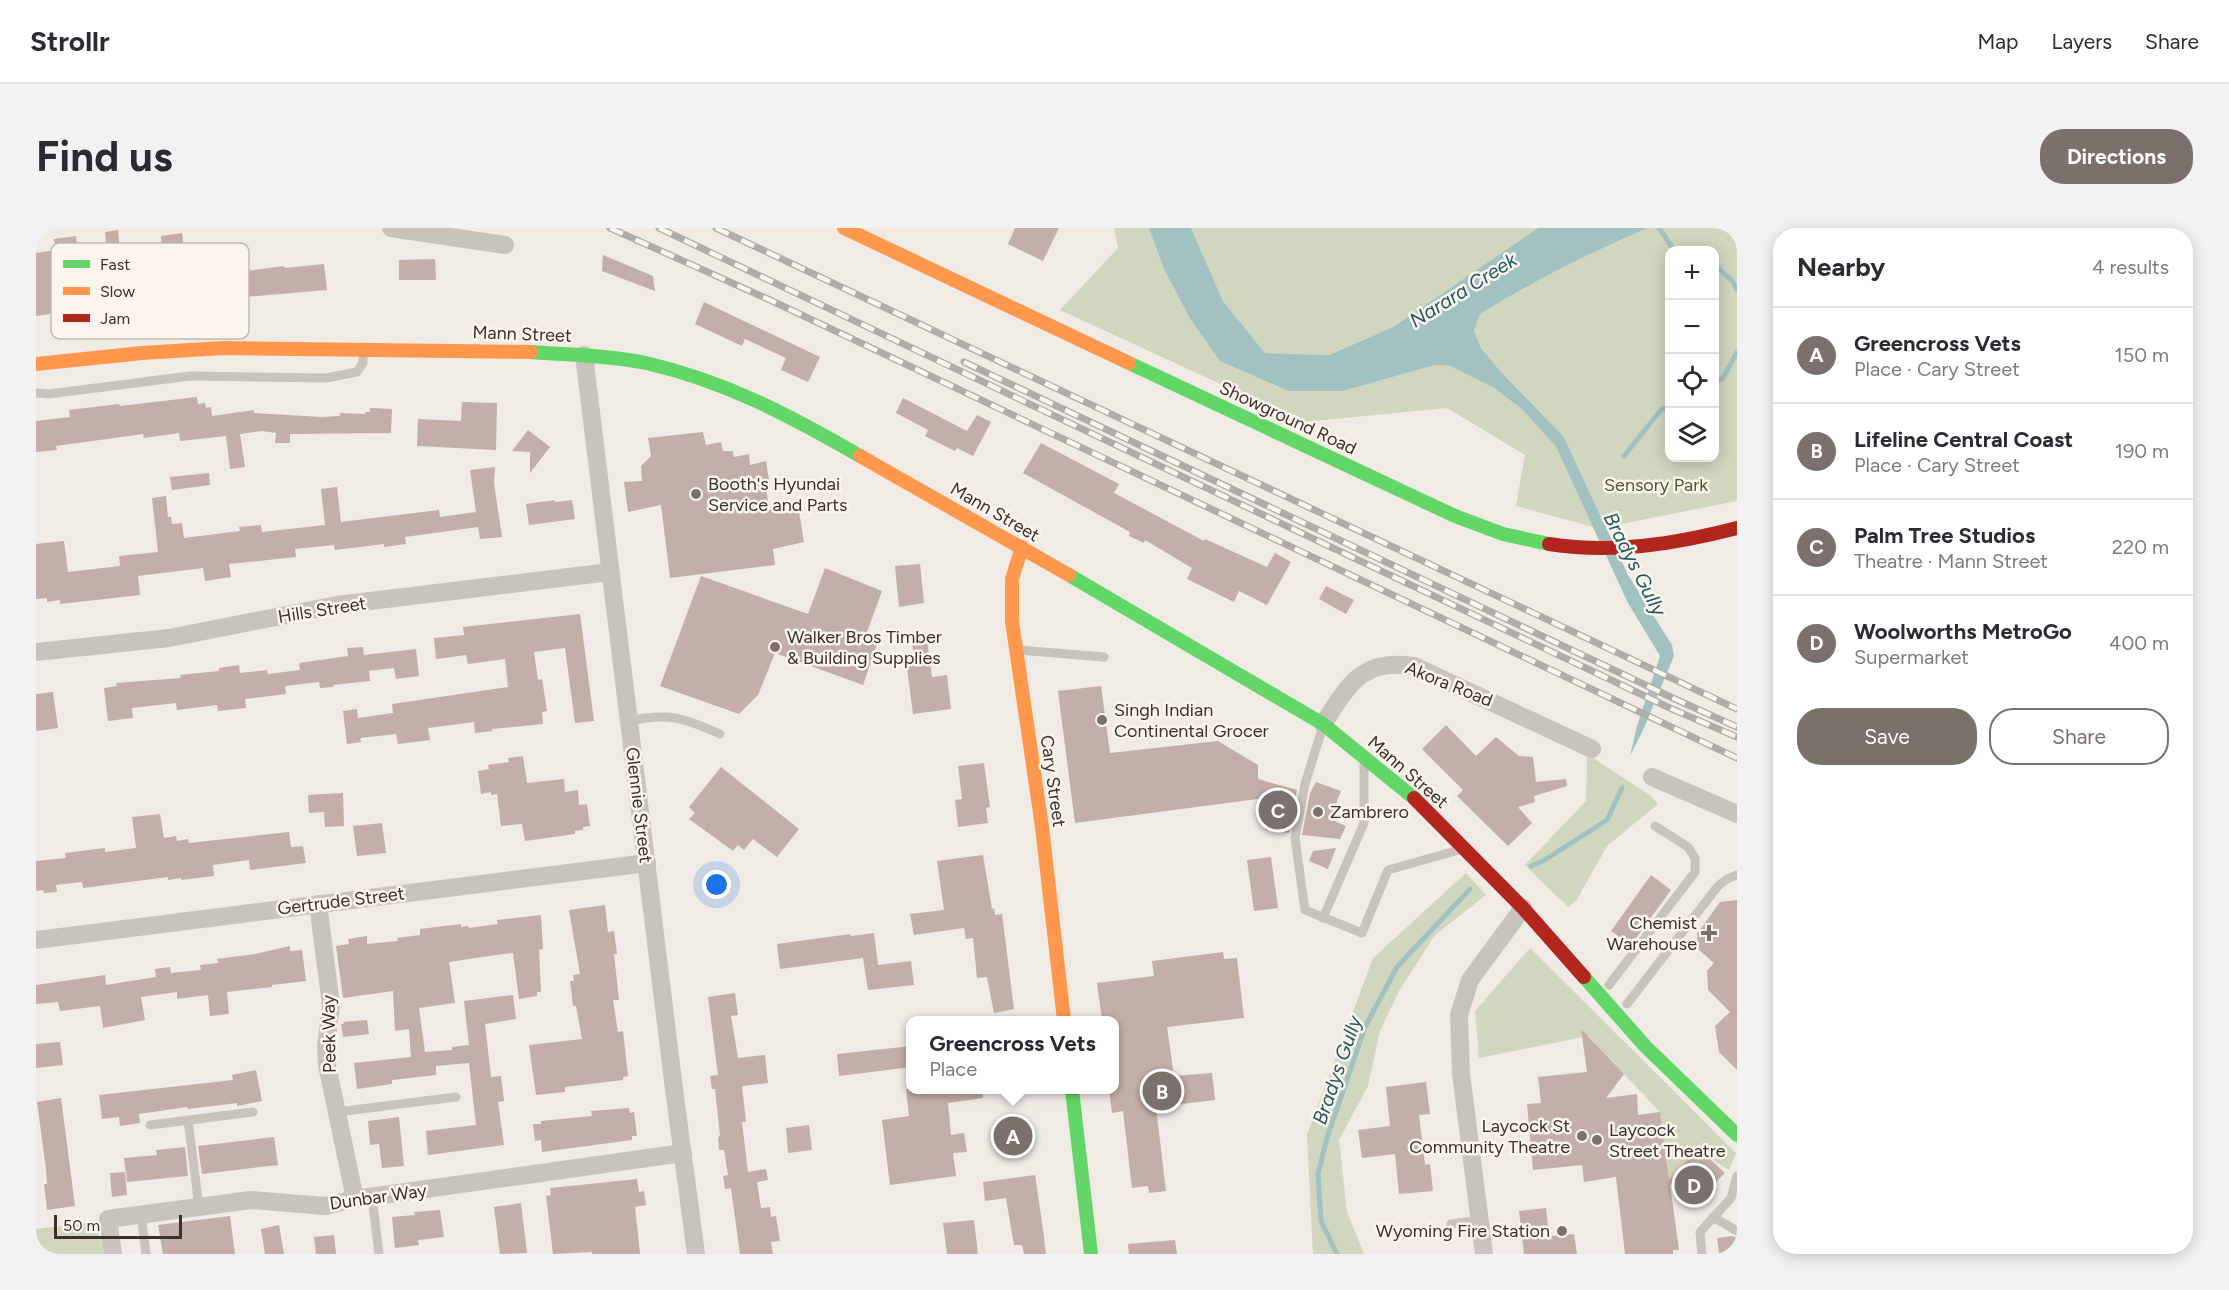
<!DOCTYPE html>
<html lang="en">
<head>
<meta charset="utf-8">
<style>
	body { margin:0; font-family:Figtree,sans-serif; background:#f2f2f3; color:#2b2b33 }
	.controls { position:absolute; right:18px; top:18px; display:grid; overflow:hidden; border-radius:12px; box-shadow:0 3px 15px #0003 }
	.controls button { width:54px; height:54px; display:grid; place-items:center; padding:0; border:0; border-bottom:2px solid #e1e1e2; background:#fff; color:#2b2b33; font:30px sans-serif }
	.scale { position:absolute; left:18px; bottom:15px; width:128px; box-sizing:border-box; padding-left:6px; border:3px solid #3b302b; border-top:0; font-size:16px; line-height:21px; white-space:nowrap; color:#3b302b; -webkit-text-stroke:4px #fbf5ee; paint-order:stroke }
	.you { position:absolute; left:681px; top:657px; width:21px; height:21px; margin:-15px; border:4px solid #fff; border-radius:50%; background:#1a73e8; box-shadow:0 0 0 9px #1a73e833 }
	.badge { display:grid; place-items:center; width:39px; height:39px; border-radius:50%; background:#7a716c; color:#fff; font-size:20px; font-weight:700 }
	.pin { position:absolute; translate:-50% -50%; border:3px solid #fff; box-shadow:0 2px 6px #0006 }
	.popup { position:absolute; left:870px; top:788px; width:213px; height:78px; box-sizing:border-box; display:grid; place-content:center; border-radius:12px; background:#fff; filter:drop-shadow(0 2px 4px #0005); font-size:20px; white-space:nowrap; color:#7c7c81 }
	.popup b { font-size:22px; color:#2b2b33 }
	.popup::after { content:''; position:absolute; left:50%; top:100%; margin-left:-12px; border:12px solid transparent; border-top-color:#fff }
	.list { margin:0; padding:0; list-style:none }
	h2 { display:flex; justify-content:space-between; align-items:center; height:78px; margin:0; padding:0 24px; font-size:26px }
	h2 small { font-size:20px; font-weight:400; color:#7c7c81 }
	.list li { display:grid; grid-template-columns:39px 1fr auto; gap:18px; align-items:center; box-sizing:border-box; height:96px; padding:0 24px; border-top:2px solid #e1e1e2 }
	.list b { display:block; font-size:22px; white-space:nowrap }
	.list p { margin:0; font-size:20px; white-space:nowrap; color:#7c7c81 }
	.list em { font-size:20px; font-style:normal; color:#7c7c81 }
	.actions { display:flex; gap:12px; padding:18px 24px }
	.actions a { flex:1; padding:14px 0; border:2px solid #7a716c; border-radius:24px; text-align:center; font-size:21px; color:#7a716c }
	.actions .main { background:#7a716c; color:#fff }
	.icon { flex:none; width:33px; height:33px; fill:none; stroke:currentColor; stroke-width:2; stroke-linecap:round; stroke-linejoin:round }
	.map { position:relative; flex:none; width:1701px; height:1026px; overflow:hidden; border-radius:24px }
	header { display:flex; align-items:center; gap:36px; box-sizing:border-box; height:84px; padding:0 30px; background:#fff; border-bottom:2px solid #e1e1e2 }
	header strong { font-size:28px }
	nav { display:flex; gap:33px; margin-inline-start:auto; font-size:21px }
	.intro { display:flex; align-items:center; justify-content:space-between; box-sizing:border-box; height:144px; padding:0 36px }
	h1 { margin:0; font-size:42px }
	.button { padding:15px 27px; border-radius:24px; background:#7a716c; color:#fff; font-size:21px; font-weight:700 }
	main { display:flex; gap:36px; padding:0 36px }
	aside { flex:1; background:#fff; border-radius:24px; box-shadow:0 3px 15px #0003 }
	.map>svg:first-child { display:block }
</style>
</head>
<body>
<header>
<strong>Strollr</strong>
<nav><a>Map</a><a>Layers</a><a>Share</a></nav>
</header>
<div class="intro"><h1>Find us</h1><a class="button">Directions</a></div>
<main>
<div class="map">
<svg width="1701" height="1026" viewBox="0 0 1701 1026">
	<rect width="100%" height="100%" fill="#f0ebe5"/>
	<g fill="#d1d6bf" fill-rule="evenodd">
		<polygon points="1078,0 1113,0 1127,39 1184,133 1252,163 1307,163 1399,137 1414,138 1458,160 1487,182 1520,219 1557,299 1480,278 1489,227 1411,180 1267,194 1024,82 1082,20"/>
		<polygon points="1155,0 1502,0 1357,99 1293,127 1229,125 1187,73"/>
		<path d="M 1611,0 L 1701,0 L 1701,273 L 1570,299 L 1528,209 L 1465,144 L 1445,120 L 1438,103 L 1444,86 C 1497,53 1554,25 1611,0 ZM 1634,22 L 1678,22 L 1678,230 L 1634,230 Z"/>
		<polygon points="1551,526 1615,568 1622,576 1571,618 1540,673 1532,679 1489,637 1550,573"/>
		<polygon points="1430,645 1450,667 1399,707 1363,763 1344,803 1332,858 1303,912 1311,984 1328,1026 1277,1026 1271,907 1337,730"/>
		<polygon points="1494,720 1700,925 1693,942 1671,928 1633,952 1624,884 1552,808 1443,830 1439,783"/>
		<polygon points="51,995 66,1010 68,1026 0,1026 0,1001"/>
	</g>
	<path fill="#a1c2c1" d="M 1113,0 L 1155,0 L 1187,73 L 1229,125 L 1293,127 L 1357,99 L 1502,0 L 1611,0 C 1554,25 1497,53 1444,86 L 1438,103 L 1445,120 L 1465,144 L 1528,209 L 1592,347 L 1636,417 L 1638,428 L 1608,500 L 1594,528 L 1601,498 L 1624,428 L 1592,375 L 1520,219 L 1487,182 L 1458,160 L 1414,138 L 1399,137 L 1307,163 L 1252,163 L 1184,133 L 1155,92 L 1127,39 Z"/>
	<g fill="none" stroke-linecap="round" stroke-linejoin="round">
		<g stroke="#a1c2c1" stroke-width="5">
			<polyline points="1623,0 1638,22"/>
			<polyline points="1678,36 1697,54 1701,62"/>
			<polyline points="1678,154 1687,150 1701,124"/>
			<polyline points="1588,228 1625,182 1634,177"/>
			<polyline points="1495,638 1507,633 1571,592 1586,560"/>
			<polyline points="1301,1026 1285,993 1282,946 1291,910 1329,799 1361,739 1434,661"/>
		</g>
	</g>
	<g fill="#c3afa7">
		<polygon points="979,0 1023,0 1007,33 972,16"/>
		<polygon points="82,2 84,23 71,25 69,4"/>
		<polygon points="146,5 151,51 211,47 211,43 248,38 249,40 288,36 291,62 172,72 172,69 145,72 146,77 93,83 90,60 129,55 125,8"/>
		<polygon points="40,8 45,57 70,54 69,47 84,45 87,69 47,74 49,89 31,91 30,84 0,88 0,25 20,22 18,11"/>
		<polygon points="567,27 617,48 619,63 566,43"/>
		<polygon points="399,31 400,52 363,52 363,32"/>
		<polygon points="668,74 784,129 772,154 745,142 750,130 709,111 706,118 659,96"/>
		<polygon points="161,169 162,176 169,175 170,180 175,179 176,188 218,182 218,185 286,189 304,188 304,185 329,186 329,184 334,184 334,180 356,181 355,205 254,206 254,215 239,215 240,205 226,203 204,206 209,239 194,241 190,208 144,213 143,205 108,210 107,206 20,218 21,222 0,224 0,193 34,189 33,182 83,176 84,178"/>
		<polygon points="867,170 931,203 941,187 955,194 937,228 921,220 919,223 889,208 892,202 860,185"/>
		<polygon points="426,174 461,175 460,222 381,218 382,191 425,193"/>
		<polygon points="492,202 514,219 494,245 494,224 476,223"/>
		<polygon points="667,204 670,217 685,214 687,223 697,223 698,229 713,226 714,237 730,233 733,252 729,252 733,281 762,277 768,314 737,321 739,337 634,350 625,277 592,284 588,254 606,253 605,238 615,228 612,210"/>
		<polygon points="1005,215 1083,256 1078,265 1168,313 1169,311 1231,339 1239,325 1255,334 1231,377 1203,363 1198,374 1151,351 1156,340 1109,312 1108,315 1093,308 1094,304 987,245"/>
		<polygon points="459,239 458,255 466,309 444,311 442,299 369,309 370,316 348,319 348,316 299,322 298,317 259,321 260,329 193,336 195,349 169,353 167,340 102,348 104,367 24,376 24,372 11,374 11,370 0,371 0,316 28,313 32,344 84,338 83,328 122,324 116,270 130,268 132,289 135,289 136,296 146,295 148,310 204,303 203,299 225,297 226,304 289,297 285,261 301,259 305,294 403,282 404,289 440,284 434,242"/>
		<polygon points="173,245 174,257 136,262 134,249"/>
		<polygon points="519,272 519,274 536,272 539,291 493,297 490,276"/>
		<polygon points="884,336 888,375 863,379 859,338"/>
		<polygon points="789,340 846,363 830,407 842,413 827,457 739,425 722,467 703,486 624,458 665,348 772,386"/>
		<polygon points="1290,358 1318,372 1310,386 1283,371"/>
		<polygon points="544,386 558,493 539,495 529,420 498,424 502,452 506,451 509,470 511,483 506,484 507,496 456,501 456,503 439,505 438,494 392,500 394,512 362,516 360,506 324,510 325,514 311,516 307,483 321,481 322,490 357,485 356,476 472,459 469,431 432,436 430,427 400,431 398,410 428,407 427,399"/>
		<polygon points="890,405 896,449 911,447 915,481 877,486 870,432 878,431 875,407"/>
		<polygon points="327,419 328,427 380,421 383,448 360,451 358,440 333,443 334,453 297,457 297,459 284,460 283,454 249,458 250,466 209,471 210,480 182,483 181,477 141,482 140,475 96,480 97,490 72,493 68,460 81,458 80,455 145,450 144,447 183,443 183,440 203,437 204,445 231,442 232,446 264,442 263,435 312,428 311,420"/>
		<polygon points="1065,458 1074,525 1182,513 1222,537 1222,551 1261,562 1253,605 1229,602 1229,570 1039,595 1022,463"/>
		<polygon points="17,464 22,500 0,503 0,466"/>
		<polygon points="1410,497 1440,528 1460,509 1483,528 1497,529 1500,554 1530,551 1531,558 1498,568 1499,574 1482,579 1496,595 1472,618 1421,568 1427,562 1386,521"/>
		<polygon points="487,528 491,555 528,551 529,564 542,562 543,577 551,576 554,598 547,599 547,602 539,603 539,606 489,613 486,596 465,598 461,566 455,567 455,564 445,566 442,543 453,541 452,537 473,534 472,530"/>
		<polygon points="948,535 954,579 950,580 952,595 922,599 919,572 926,571 922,538"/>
		<polygon points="685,539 763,601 741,629 717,611 708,622 702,617 697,623 653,591 659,585 653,579"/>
		<polygon points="1280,554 1305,563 1294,591 1310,598 1304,611 1266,607 1274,565"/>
		<polygon points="307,565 308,598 289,599 288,584 273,585 272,567"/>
		<polygon points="124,586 128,610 140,608 141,613 152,611 153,615 253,604 255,619 267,618 270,635 214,642 213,632 177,637 178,648 145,652 145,650 132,652 132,649 47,660 46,654 20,657 21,664 8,665 7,662 0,663 0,633 30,630 29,625 69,620 69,624 100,620 96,589"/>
		<polygon points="346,595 350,625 321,628 317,598"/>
		<polygon points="1300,620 1292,641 1273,633 1277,623"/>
		<polygon points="947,627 956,681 958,680 959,687 966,686 978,781 958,785 951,749 941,750 937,710 930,711 928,700 878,707 874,686 908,682 901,633"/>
		<polygon points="1235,629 1242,680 1218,683 1211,632"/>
		<polygon points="1615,647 1635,662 1595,717 1575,703"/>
		<polygon points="1701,672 1701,842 1683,824 1679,798 1694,784 1672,762 1671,743 1678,735 1662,721 1661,706 1684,674"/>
		<polygon points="569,677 572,704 578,703 581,726 578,726 583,772 577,772 582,804 587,803 592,848 587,849 587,852 529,859 529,864 500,867 493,817 546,811 540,778 537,778 534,753 538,753 537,747 544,746 533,682"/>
		<polygon points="505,687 507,721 503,722 505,764 501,764 501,768 483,771 477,725 460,727 413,734 419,775 383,780 389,824 416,822 416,819 433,817 428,773 477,767 480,791 449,796 455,849 465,848 468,873 462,874 468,917 392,927 390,903 440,897 433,835 400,838 400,847 356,852 356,856 321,861 318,835 375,829 373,801 359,803 357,763 307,770 300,718 313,716 312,711 331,708 331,716 362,713 361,710 384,707 384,701 425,696 425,699 432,698 433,700 462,696 461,692"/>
		<polygon points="838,705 842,737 875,733 878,757 832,762 827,730 744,741 741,716 814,706 815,708"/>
		<polygon points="254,718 254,723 266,722 270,753 236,757 236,759 191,764 193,786 174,788 172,767 141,771 141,764 105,769 109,792 67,800 64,778 24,783 22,774 0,776 0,757 69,747 70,757 120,749 119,741 134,739 135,745 165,742 164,737 182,735 181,731 219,726"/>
		<polygon points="1187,724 1188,731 1201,730 1208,790 1131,799 1138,848 1176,845 1179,872 1120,879 1130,963 1113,965 1112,958 1096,960 1087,883 1076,885 1073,861 1079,861 1079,792 1066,792 1061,755 1118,748 1116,733"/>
		<polygon points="699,765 702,787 695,788 702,830 729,827 732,855 706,858 710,894 706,894 712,944 730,941 732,952 721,954 725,980 734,979 735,989 740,988 744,1013 735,1014 737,1026 704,1026 695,960 689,961 687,948 692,947 688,922 683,922 682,909 684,908 679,861 676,861 674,848 682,847 672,769"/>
		<polygon points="331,792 333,806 307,809 305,796 308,796 307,794"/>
		<polygon points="1545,801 1588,846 1570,870 1601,866 1602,887 1624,884 1633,952 1654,929 1671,928 1689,945 1655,979 1634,956 1643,1022 1637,1022 1637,1026 1589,1026 1580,949 1548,954 1546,937 1497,942 1491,876 1505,875 1502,849 1551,844"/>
		<polygon points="24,814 27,837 0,840 0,816"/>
		<polygon points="875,818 875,839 803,848 801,826"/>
		<polygon points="220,842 226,873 201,878 201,875 152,881 151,879 103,886 104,895 84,898 83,889 66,891 63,867 197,852 196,847"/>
		<polygon points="1390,854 1394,886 1383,887 1389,937 1394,936 1397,963 1363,966 1359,926 1326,930 1322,902 1354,898 1350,859"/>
		<polygon points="870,861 946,861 947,870 912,875 915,907 928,905 931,924 917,925 920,948 854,957 846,892 873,888"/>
		<polygon points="25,870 39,978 11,982 8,956 11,956 10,941 1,874"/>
		<polygon points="593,880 594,885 598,884 601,908 596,908 596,912 506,924 505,912 499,913 497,896 505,896 505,893 556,888 555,883"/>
		<polygon points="363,889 368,938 346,940 343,916 334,917 332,893"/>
		<polygon points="996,896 998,917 959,921 957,900"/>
		<polygon points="773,897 776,922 752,925 750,900"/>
		<polygon points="238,909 242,937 166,946 162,918"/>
		<polygon points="149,919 152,948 91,954 88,930 121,927 120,922"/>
		<polygon points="89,944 91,967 76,969 74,945"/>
		<polygon points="999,947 1006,994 1010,1026 988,1026 986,1017 978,1017 970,970 949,973 947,954"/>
		<polygon points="601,951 603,964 608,963 610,977 599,979 604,1026 556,1026 556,1024 517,1026 510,968 515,967 514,960"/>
		<polygon points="485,975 491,1025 464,1026 458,979"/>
		<polygon points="1510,980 1513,1008 1538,1006 1541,1026 1488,1026 1483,983"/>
		<polygon points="404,982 408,1009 382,1012 383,1017 359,1020 356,989 379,987 378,984"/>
		<polygon points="194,988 199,1026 127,1026 122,997"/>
		<polygon points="938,992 942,1026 911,1026 907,995"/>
		<polygon points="243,997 248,1026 229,1026 225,1001"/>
		<polygon points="298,1007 300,1026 280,1026 278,1009"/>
		<polygon points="1696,1008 1701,1010 1701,1026 1683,1026 1681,1010"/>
		<polygon points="1139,1012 1141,1026 1093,1026 1092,1016"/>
	</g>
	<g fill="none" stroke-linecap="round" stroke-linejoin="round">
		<g stroke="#c9c3be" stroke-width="9">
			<polyline points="0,165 13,166 154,148 290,150 321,144 327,135 327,123"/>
			<polyline points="983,422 1068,429"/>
			<path d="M 593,493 C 632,484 648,490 684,506"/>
			<polyline points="1286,501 1269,556 1259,610 1269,682 1326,705 1352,642 1423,622"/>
			<polyline points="1287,690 1328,595 1328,536"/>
			<polyline points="1573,757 1659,644 1659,630 1652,619 1619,598"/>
			<polyline points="1591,776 1682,658 1691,651 1701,647"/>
			<polyline points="301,884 420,869"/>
			<polyline points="152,892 163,979"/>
			<polyline points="114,897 217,884"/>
			<polyline points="336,969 343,1026"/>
			<polyline points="105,986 110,1026"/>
			<polyline points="1677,989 1701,1003"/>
			<polyline points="1415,996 1443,992"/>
			<polyline points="1666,1026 1664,1004 1695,970 1701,948"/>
		</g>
		<g stroke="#c9c3be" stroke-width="18">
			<polyline points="355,0 469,17"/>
			<polyline points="548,127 638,861 660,1026"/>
			<polyline points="0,424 133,410 301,377 574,344"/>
			<path d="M 1287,496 C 1313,457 1325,430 1378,438 L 1556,521"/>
			<polyline points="1616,549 1701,586"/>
			<polyline points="282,676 295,777 290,818 291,837 319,971"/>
			<polyline points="0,712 611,635"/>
			<polyline points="77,1026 72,991 215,972 289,978 319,971 647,925"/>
			<polyline points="1448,1026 1425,846 1423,787 1434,752 1487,680"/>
		</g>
		<g stroke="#63d668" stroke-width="14">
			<path d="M 495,124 C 533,127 572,127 610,135 C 689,153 755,188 824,228"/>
			<polyline points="1093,135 1419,288 1467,306 1513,316"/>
			<polyline points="1033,347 1287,496 1378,570"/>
			<polyline points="1548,749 1609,818 1701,907"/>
			<polyline points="1036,862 1055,1026"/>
		</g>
		<g stroke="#ff974d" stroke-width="14">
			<polyline points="808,0 1093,135"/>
			<polyline points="0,136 106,125 187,120 495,124"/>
			<polyline points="824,228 1033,347"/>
			<polyline points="986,319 976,351 976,393 1006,599 1028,792"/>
		</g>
		<g stroke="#b3261e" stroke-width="14">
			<path d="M 1513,316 C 1577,326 1639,316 1701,300"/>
			<polyline points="1378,570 1487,680 1548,749"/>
		</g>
		<defs>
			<g id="rail">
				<polyline points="574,0 734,72 1701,530"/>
				<polyline points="623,0 1636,481 1701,509"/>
				<polyline points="680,0 1701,481"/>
				<polyline points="928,134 1639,471 1701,499"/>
			</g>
		</defs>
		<use href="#rail" stroke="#b1aca8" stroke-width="7"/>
		<use href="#rail" stroke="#fbf5ee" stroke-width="4.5" stroke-dasharray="14" stroke-linecap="butt"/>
	</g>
	<g fill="#7a716c" stroke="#fbf5ee" stroke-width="2">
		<circle cx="660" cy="266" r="6"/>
		<circle cx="739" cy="419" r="6"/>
		<circle cx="1066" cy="492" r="6"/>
		<circle cx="1282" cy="584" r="6"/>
		<path d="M1670 696h6v6h6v6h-6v6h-6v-6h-6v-6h6z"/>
		<circle cx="1546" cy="908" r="6"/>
		<circle cx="1561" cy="912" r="6"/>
		<circle cx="1526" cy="1003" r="6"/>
	</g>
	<g text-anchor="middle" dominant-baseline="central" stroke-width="5" stroke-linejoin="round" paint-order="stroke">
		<g font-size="18" fill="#3b302b" stroke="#fbf5ee">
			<text transform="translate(486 106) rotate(2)">Mann Street</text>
			<text transform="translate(1252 190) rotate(25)">Showground Road</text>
			<text transform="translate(959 284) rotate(30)">Mann Street</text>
			<text transform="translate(286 382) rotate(-9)">Hills Street</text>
			<text transform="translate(1413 456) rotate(22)">Akora Road</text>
			<text transform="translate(1372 544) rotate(41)">Mann Street</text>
			<text transform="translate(1017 553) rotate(82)">Cary Street</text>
			<text transform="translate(603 577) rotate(83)">Glennie Street</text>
			<text transform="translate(305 673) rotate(-7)">Gertrude Street</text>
			<text transform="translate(293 806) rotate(-91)">Peek Way</text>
			<text transform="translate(342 969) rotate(-8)">Dunbar Way</text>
		</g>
		<g font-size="18" fill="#3b302b" stroke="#fbf5ee" text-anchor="start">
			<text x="672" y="256">Booth's Hyundai<tspan x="672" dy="21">Service and Parts</tspan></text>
			<text x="751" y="409">Walker Bros Timber<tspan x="751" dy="21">&amp; Building Supplies</tspan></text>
			<text x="1078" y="482">Singh Indian<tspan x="1078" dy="21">Continental Grocer</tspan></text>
			<text x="1294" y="584">Zambrero</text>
			<text x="1661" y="695" text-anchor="end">Chemist<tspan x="1661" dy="21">Warehouse</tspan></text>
			<text x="1534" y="898" text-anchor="end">Laycock St<tspan x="1534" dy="21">Community Theatre</tspan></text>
			<text x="1573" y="902">Laycock<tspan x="1573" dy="21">Street Theatre</tspan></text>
			<text x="1514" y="1003" text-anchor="end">Wyoming Fire Station</text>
		</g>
		<g font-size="18" fill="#4a5a2e" stroke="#fbf5ee">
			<text x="1620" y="257">Sensory Park</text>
		</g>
		<g font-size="20" font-style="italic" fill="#1f5a5e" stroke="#fbf5ee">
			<text transform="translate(1427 62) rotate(-32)">Narara Creek</text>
			<text transform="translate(1599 336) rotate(63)">Bradys Gully</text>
			<text transform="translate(1301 842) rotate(-71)">Bradys Gully</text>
		</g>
	</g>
	<rect x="15" y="15" width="198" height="96" rx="9" fill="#fbf5ee" stroke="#c1bab4" stroke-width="1.5"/>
	<rect x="27" y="32" width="27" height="8" fill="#63d668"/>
	<rect x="27" y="59" width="27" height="8" fill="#ff974d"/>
	<rect x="27" y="86" width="27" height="8" fill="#b3261e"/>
	<g font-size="16" fill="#3b302b">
		<text x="64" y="42">Fast</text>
		<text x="64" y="69">Slow</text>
		<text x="64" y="96">Jam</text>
	</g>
</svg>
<div class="controls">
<button>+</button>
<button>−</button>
<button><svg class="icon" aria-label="locate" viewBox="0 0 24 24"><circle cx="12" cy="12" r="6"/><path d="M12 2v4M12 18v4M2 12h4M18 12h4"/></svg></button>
<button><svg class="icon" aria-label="layers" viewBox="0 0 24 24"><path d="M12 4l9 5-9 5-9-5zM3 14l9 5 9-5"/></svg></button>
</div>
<div class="scale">50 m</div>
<div class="you"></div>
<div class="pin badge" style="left:977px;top:908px">A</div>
<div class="popup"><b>Greencross Vets</b>Place</div>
<div class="pin badge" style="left:1126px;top:863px">B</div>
<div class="pin badge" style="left:1242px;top:582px">C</div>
<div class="pin badge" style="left:1658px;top:957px">D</div>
</div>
<aside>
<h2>Nearby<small>4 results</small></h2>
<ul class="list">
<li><span class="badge">A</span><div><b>Greencross Vets</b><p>Place · Cary Street</p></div><em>150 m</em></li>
<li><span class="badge">B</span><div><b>Lifeline Central Coast</b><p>Place · Cary Street</p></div><em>190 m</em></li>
<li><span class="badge">C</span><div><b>Palm Tree Studios</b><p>Theatre · Mann Street</p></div><em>220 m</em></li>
<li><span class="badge">D</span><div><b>Woolworths MetroGo</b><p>Supermarket</p></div><em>400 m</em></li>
</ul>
<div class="actions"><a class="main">Save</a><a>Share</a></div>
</aside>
</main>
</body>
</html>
